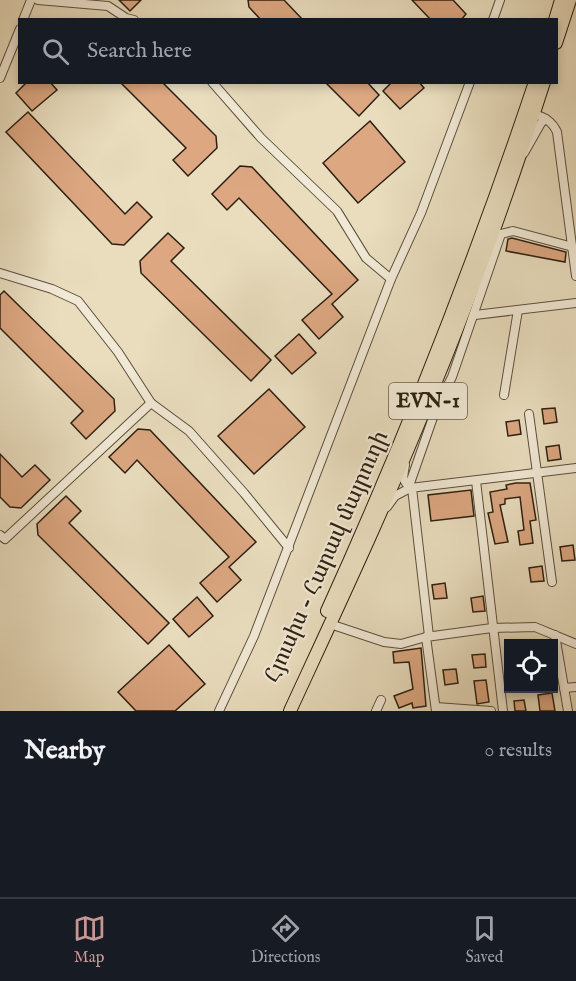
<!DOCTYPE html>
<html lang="en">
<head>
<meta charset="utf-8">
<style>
	body { margin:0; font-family:"IM FELL English","Noto Serif Armenian",serif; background:#20242c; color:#f1f3f6 }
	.controls { position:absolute; right:18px; bottom:18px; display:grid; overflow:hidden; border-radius:0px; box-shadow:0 3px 9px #0003 }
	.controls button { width:54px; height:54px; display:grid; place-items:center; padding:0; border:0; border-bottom:2px solid #363941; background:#171b24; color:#f1f3f6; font:30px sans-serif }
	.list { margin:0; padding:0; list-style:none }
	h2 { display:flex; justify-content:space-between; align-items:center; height:78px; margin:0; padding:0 24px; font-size:26px }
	h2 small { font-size:20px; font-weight:400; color:#9ea1a6 }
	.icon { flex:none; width:33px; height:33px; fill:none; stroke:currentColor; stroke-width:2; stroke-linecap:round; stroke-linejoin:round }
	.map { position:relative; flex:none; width:576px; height:711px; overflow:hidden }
	.search { position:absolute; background:#171b24; box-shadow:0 3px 9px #0003; left:18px; right:18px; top:18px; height:66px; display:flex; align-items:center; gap:15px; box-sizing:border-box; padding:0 21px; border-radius:0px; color:#9ea1a6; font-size:22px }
	.sheet { height:186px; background:#171b24 }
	nav { display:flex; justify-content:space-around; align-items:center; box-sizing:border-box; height:84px; border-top:2px solid #363941; background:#171b24; font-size:16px; color:#9ea1a6 }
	nav a { display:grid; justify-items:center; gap:3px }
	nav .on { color:#c59692 }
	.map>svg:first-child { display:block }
</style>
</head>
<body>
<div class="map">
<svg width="576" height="711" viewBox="0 0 576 711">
	<rect width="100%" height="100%" fill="#e9ddbe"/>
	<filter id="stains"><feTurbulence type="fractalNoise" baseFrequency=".00333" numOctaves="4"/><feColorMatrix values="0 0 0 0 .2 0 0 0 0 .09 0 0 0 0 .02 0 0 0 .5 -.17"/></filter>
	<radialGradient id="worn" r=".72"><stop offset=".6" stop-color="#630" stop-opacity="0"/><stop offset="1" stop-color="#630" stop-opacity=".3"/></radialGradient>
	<g fill="#dca781" stroke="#2c1f12" stroke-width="1.5">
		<polygon points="119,0 141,0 130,11"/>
		<polygon points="248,0 284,0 303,20 261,20 249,7"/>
		<polygon points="412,0 453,0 466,14 461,20 431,20"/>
		<polygon points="27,82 50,82 57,90 32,111 16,93"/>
		<polygon points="120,82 162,82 216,136 217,148 188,176 173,160 186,148"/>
		<polygon points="325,82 367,82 379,95 359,116"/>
		<polygon points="392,82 419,82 424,88 400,109 383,91"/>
		<polygon points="28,112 125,214 137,202 152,217 124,245 112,244 6,132"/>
		<polygon points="370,121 405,162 358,203 323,163"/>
		<polygon points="240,166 252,167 358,280 332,304 343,317 319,339 302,320 332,294 239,198 227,210 212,194"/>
		<polygon points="168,233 184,248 171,261 271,360 251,381 141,273 140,261"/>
		<polygon points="512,238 566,252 565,262 506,251 508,239"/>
		<polygon points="4,291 114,399 115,411 86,439 71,423 83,411 0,328 0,295"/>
		<polygon points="299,334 316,353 292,374 275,356"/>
		<polygon points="269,389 305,427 254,474 218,436"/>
		<polygon points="555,408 557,422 544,424 542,409"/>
		<polygon points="519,420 521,434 508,436 506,422"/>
		<polygon points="138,429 150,430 256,542 229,567 241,580 217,602 200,583 229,557 137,460 125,473 109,457"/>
		<polygon points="559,445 561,459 548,461 546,447"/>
		<polygon points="0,454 22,477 35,465 50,480 21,508 10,507 0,497"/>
		<polygon points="516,483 530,483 536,520 530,521 533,543 520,545 518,531 524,530 520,497 505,499 505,504 500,505 508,542 495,544 488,513 493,512 490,492 507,489 506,485"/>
		<polygon points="471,490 474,516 431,521 428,495"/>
		<polygon points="66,496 81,511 69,523 169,623 148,644 38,535 37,524"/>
		<polygon points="573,545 575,560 562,561 560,547"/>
		<polygon points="542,566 544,581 531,582 529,568"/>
		<polygon points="445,583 447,598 434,599 432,585"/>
		<polygon points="483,596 485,611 473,612 471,598"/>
		<polygon points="197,597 213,616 189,637 173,619"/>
		<polygon points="169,645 205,684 175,711 136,711 118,692"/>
		<polygon points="421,648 426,706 413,708 412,703 399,708 394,696 413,689 409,662 394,663 393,652"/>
		<polygon points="485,654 486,667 474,668 472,655"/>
		<polygon points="456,669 458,683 445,685 443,670"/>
		<polygon points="486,680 489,702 477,704 474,681"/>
		<polygon points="552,693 555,711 540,711 538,695"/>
		<polygon points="524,700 526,711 515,711 514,701"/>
	</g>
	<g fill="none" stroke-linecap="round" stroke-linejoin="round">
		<defs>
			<g id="minor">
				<polyline points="38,0 108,6 126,18 134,20"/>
				<polyline points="23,20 31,0"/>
				<polyline points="493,20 500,0"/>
				<polyline points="0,78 20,29"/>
				<polyline points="212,82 261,138 337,211 366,258 391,279"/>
				<path d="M 534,114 C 544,117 552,121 557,132 L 576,276"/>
				<polyline points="524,153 541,123 546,119"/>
				<polyline points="0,273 52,289 78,301 118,352 151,403 189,431 244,493 289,548"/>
				<polyline points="475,315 576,303"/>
				<polyline points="504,395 518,310"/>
				<polyline points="529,414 552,582"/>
				<path d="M 405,465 C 403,478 401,478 410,488"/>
				<polyline points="476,481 503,711"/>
				<polyline points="409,486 437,406 452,377 501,234 513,231 573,247"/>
				<polyline points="412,488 429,636"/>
				<polyline points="387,507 395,496 410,488 576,468"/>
				<polyline points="0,535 5,539 151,403"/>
				<polyline points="330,624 384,642 401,644 426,637"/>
				<polyline points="555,635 568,711"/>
				<polyline points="564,688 576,687"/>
				<polyline points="436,707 491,711"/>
				<polyline points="219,711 254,636 391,279 421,213 470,82"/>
				<polyline points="376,711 381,700"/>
				<polyline points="436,711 426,637 492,628 535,627 576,644"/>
			</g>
			<g id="highway">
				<polyline points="555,20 561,0"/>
				<polyline points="556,43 570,0"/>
				<path d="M 327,611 C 406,437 474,264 535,82"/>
				<path d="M 290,711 C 337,609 385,507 427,403 C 471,298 509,191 544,82"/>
			</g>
		</defs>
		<use href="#minor" stroke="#5b4e3d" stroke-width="10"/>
		<use href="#highway" stroke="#2c1f12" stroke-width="14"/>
		<use href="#minor" stroke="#f1e9d5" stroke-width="8"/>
		<use href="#highway" stroke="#e9ddbe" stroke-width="12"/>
	</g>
	<g text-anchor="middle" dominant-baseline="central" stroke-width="4.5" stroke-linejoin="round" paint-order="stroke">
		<rect fill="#f1e9d5" stroke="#675c4c" stroke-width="1.5" x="389" y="383" width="78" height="36" rx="4.5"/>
		<g font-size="21" font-weight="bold" fill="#2c1f12">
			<text x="428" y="401">EVN-1</text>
		</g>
		<g font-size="22" fill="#2c1f12" stroke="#f1e9d5">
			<text transform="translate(327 557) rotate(-66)">Հյուսիս - Հարավ մայրուղի</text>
		</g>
	</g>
	<rect width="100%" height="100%" filter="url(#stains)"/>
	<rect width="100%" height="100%" fill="url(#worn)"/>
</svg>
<div class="controls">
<button><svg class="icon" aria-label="locate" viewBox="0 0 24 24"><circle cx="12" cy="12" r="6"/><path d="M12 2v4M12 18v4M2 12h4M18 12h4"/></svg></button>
</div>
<div class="search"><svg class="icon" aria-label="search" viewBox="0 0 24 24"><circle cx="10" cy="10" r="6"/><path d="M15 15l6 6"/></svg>Search here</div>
</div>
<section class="sheet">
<h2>Nearby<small>0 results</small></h2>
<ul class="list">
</ul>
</section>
<nav>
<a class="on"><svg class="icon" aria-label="map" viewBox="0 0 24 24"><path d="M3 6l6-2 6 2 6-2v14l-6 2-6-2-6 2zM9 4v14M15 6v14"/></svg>Map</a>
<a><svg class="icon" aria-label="directions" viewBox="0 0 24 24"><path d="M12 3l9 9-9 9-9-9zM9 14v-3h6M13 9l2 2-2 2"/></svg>Directions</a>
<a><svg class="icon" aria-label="saved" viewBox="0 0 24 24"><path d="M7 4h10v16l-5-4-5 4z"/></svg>Saved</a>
</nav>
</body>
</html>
